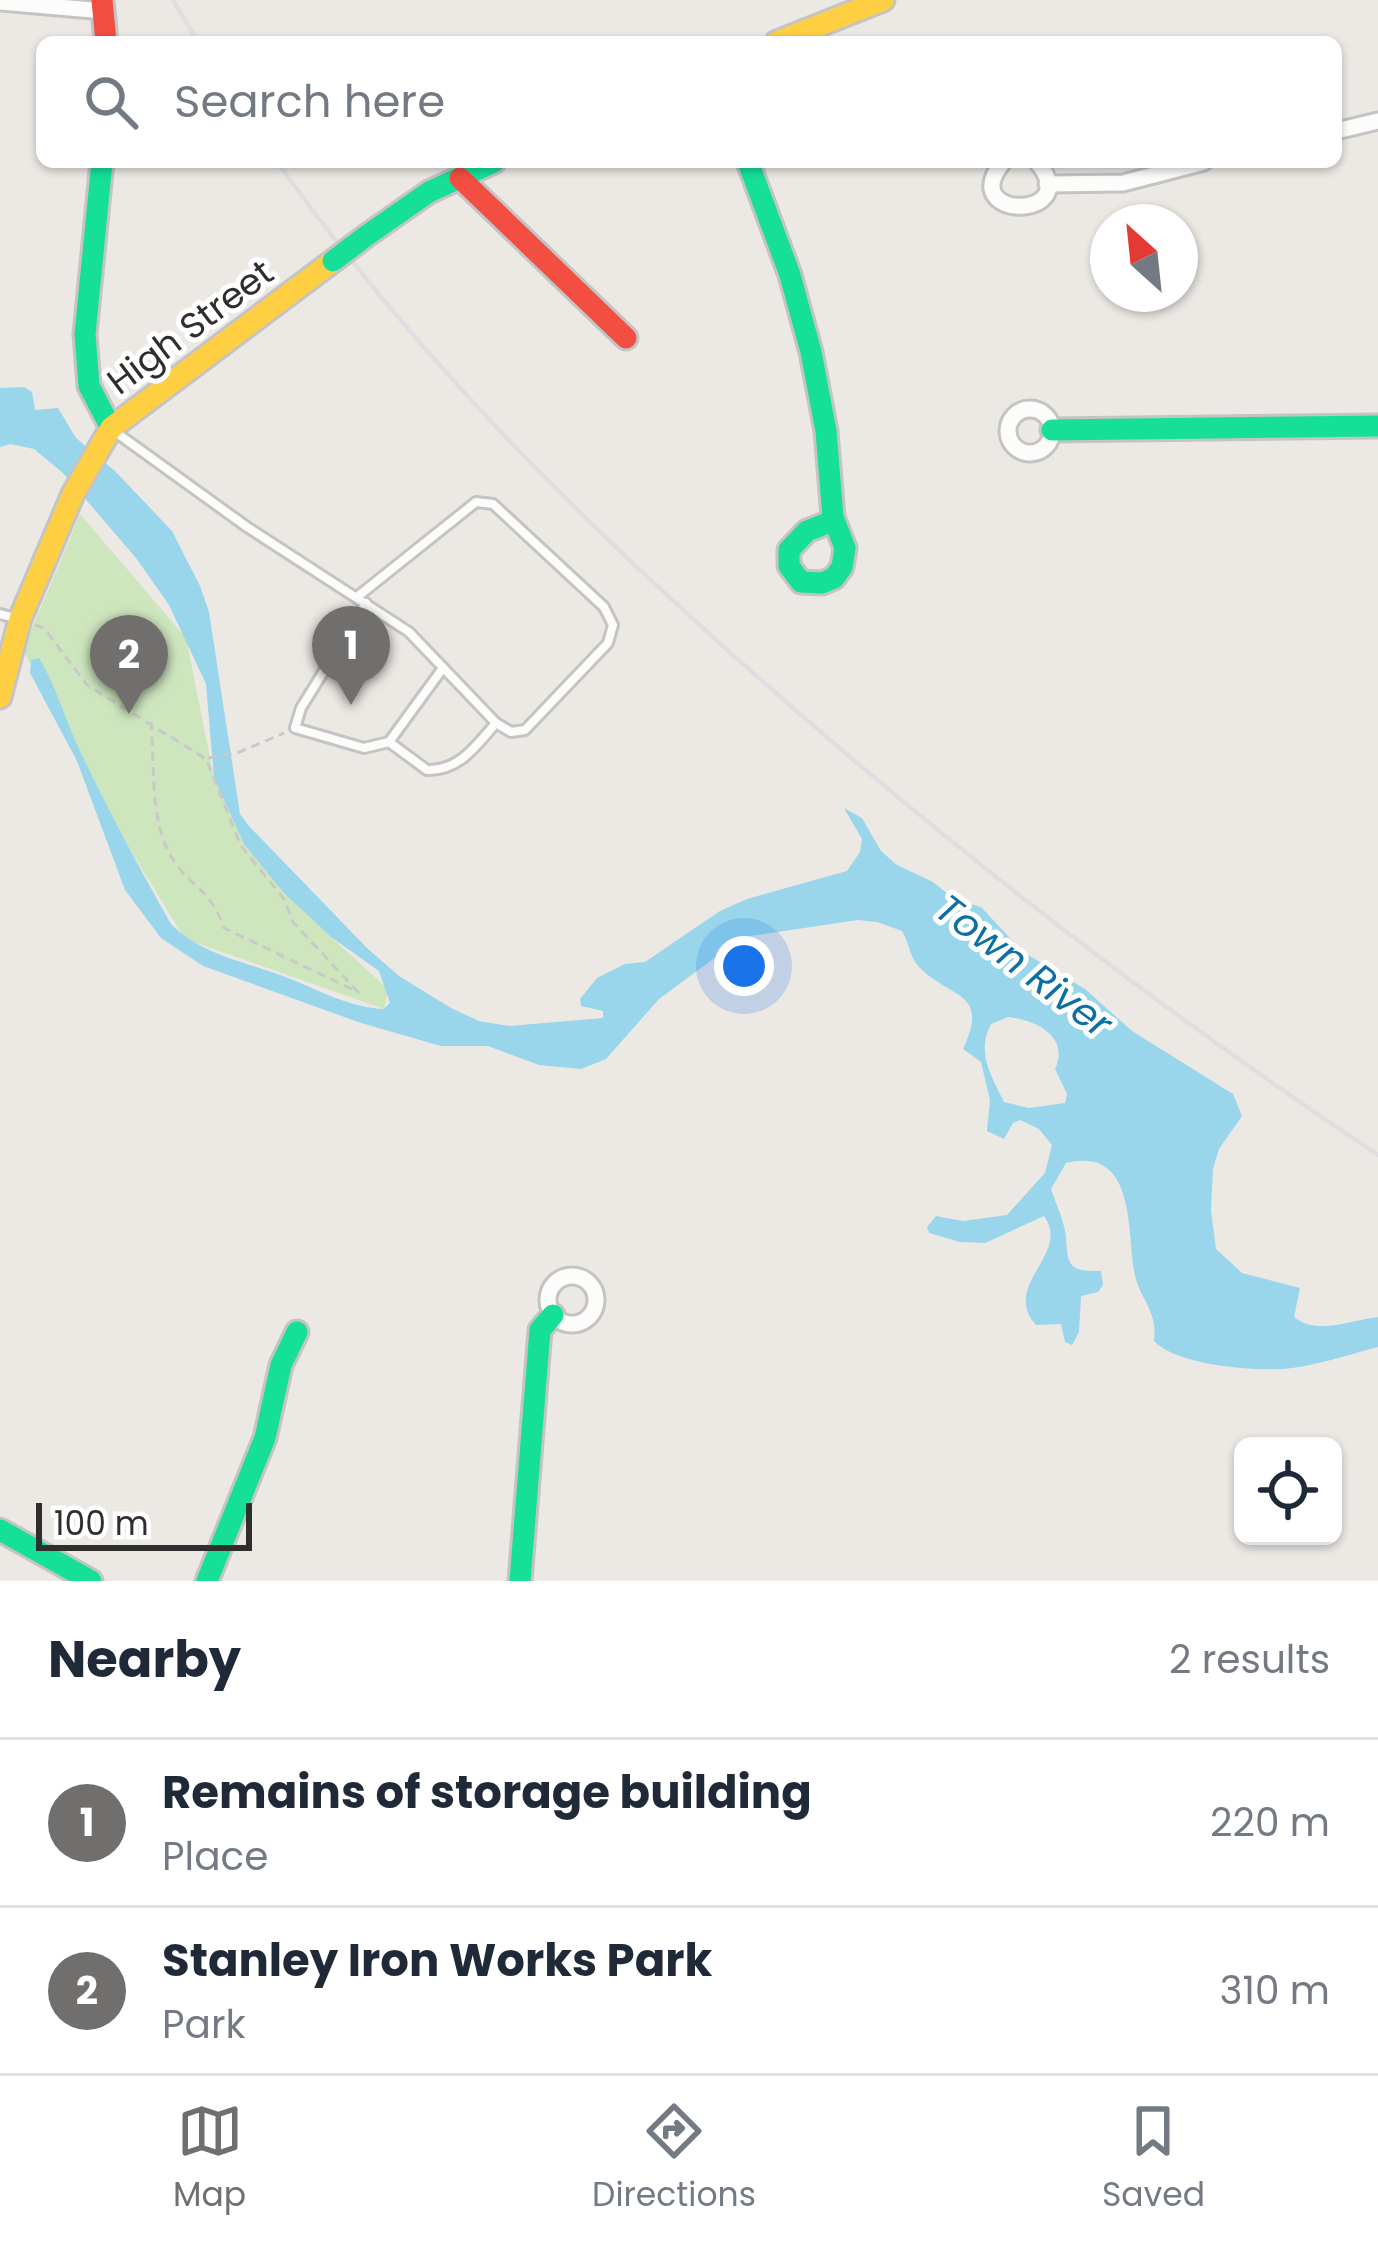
<!DOCTYPE html>
<html lang="en">
<head>
<meta charset="utf-8">
<style>
	body { margin:0; font-family:Poppins,sans-serif; background:#f6f6f7; color:#1f2937 }
	.controls { position:absolute; right:36px; bottom:36px; display:grid; overflow:hidden; border-radius:18px; box-shadow:0 3px 9px #0004 }
	.controls button { width:108px; height:108px; display:grid; place-items:center; padding:0; border:0; border-bottom:3px solid #e0e1e3; background:#fff; color:#1f2937; font:60px sans-serif }
	.compass { position:absolute; left:1090px; top:204px; width:108px; height:108px; border-radius:50%; background:#fff; box-shadow:0 3px 9px #0004; rotate:333deg }
	.scale { position:absolute; left:36px; bottom:30px; width:216px; box-sizing:border-box; padding-left:12px; border:6px solid #2e2e2e; border-top:0; font-size:33px; line-height:42px; white-space:nowrap; color:#2e2e2e; -webkit-text-stroke:9px #fff; paint-order:stroke }
	.you { position:absolute; left:744px; top:966px; width:42px; height:42px; margin:-30px; border:9px solid #fff; border-radius:50%; background:#1a73e8; box-shadow:0 0 0 18px #1a73e833 }
	.badge { display:grid; place-items:center; width:78px; height:78px; border-radius:50%; background:#706f6e; color:#fff; font-size:39px; font-weight:700 }
	.pin { position:absolute; translate:-50% -99px; filter:drop-shadow(0 3px 6px #0008) }
	.pin::after { content:''; position:absolute; top:63px; width:42px; height:36px; background:inherit; clip-path:polygon(0 0,100% 0,50% 100%) }
	.list { margin:0; padding:0; list-style:none }
	h2 { display:flex; justify-content:space-between; align-items:center; height:156px; margin:0; padding:0 48px; font-size:51px }
	h2 small { font-size:39px; font-weight:400; color:#747a83 }
	.list li { display:grid; grid-template-columns:78px 1fr auto; gap:36px; align-items:center; box-sizing:border-box; height:168px; padding:0 48px; border-top:3px solid #e0e1e3 }
	.list b { display:block; font-size:45px; white-space:nowrap }
	.list p { margin:0; font-size:39px; white-space:nowrap; color:#747a83 }
	.list em { font-size:39px; font-style:normal; color:#747a83 }
	.icon { flex:none; width:66px; height:66px; fill:none; stroke:currentColor; stroke-width:2; stroke-linecap:round; stroke-linejoin:round }
	.map { position:relative; flex:none; width:1378px; height:1581px; overflow:hidden }
	.search { position:absolute; background:#fff; box-shadow:0 3px 9px #0004; left:36px; right:36px; top:36px; height:132px; display:flex; align-items:center; gap:30px; box-sizing:border-box; padding:0 42px; border-radius:18px; color:#747a83; font-size:45px }
	.sheet { height:492px; background:#fff }
	nav { display:flex; justify-content:space-around; align-items:center; box-sizing:border-box; height:168px; border-top:3px solid #e0e1e3; background:#fff; font-size:33px; color:#747a83 }
	nav a { display:grid; justify-items:center; gap:6px }
	nav .on { color:#706f6e }
	.map>svg:first-child { display:block }
</style>
</head>
<body>
<div class="map">
<svg width="1378" height="1581" viewBox="0 0 1378 1581">
	<rect width="100%" height="100%" fill="#ece8e4"/>
	<polygon fill="#cee6be" points="80,514 186,638 214,778 244,844 321,928 388,989 384,1009 185,939 123,838 23,650"/>
	<path fill="#99d6ec" fill-rule="evenodd" d="M 24,387 L 32,392 L 35,410 L 58,408 L 76,438 L 115,471 L 172,531 L 200,586 L 209,612 L 240,814 L 249,826 L 367,948 L 399,976 L 451,1008 L 479,1021 L 509,1026 L 603,1018 L 603,1011 L 581,1006 L 580,999 L 597,978 L 625,964 L 645,962 L 720,911 L 747,899 L 847,871 L 860,852 L 862,839 L 844,808 L 862,818 L 881,851 L 897,865 L 933,882 L 954,899 L 981,907 L 1023,952 L 1085,989 L 1132,1031 L 1233,1094 L 1242,1116 L 1219,1149 L 1213,1169 L 1211,1210 L 1216,1249 L 1242,1273 L 1300,1288 L 1294,1317 C 1318,1336 1350,1320 1378,1317 L 1378,1347 C 1347,1355 1315,1366 1284,1369 C 1252,1371 1176,1365 1154,1341 C 1158,1308 1138,1299 1134,1270 C 1127,1227 1135,1146 1066,1163 L 1051,1189 C 1056,1204 1065,1223 1066,1238 C 1068,1267 1069,1271 1101,1271 L 1103,1285 L 1098,1292 L 1081,1296 L 1079,1332 L 1072,1345 L 1065,1342 L 1061,1324 L 1036,1325 C 1000,1285 1072,1254 1044,1216 L 985,1243 L 960,1242 L 929,1233 L 927,1227 L 936,1216 L 963,1221 L 1007,1215 L 1045,1173 L 1052,1145 L 1039,1129 L 1020,1120 L 1013,1123 L 1004,1139 L 987,1131 L 990,1100 L 981,1062 L 963,1049 C 990,991 952,1000 919,967 C 910,958 909,942 902,931 L 877,922 L 858,920 L 743,937 L 659,999 L 606,1059 L 581,1069 L 539,1065 L 488,1046 L 441,1046 L 361,1023 L 203,966 L 161,938 L 125,890 L 77,761 L 30,673 L 31,660 L 39,658 C 57,688 65,719 80,751 C 108,810 139,867 171,924 C 202,955 243,961 283,976 C 317,989 347,1007 383,1009 L 390,1003 L 379,971 L 331,937 L 283,892 L 244,844 L 214,778 L 206,684 L 169,605 L 136,558 L 63,473 L 34,449 L 10,444 L 0,447 L 0,388 ZM 1008,1017 C 1037,1020 1070,1037 1055,1069 L 1067,1094 L 1065,1103 L 1029,1108 L 1004,1102 C 991,1075 976,1053 991,1024 Z"/>
	<g fill="none" stroke-linecap="round" stroke-linejoin="round">
		<defs>
			<g id="lane">
				<polyline points="114,431 247,527 409,632 496,723 511,732 525,730 608,643 613,625 604,607 493,504 476,502 357,597"/>
				<polyline points="366,603 301,708 295,728 364,748 389,742 443,668"/>
				<polyline points="0,614 19,619"/>
				<path d="M 389,742 L 427,770 C 459,771 476,746 496,723"/>
			</g>
			<g id="street">
				<polyline points="0,2 104,11"/>
				<polyline points="1336,131 1378,121"/>
				<path d="M 1003,162 C 954,222 1087,220 1037,162"/>
				<polyline points="1047,184 1123,183 1204,162"/>
				<circle cx="1030" cy="431" r="22"/>
				<circle cx="572" cy="1300" r="24"/>
			</g>
			<g id="fast">
				<polyline points="102,162 85,334 89,386 111,428"/>
				<polyline points="748,162 790,275 811,352 826,431 833,517 845,548 842,567 834,578 822,583 801,582 789,566 789,550 807,531 833,521"/>
				<polyline points="366,236 429,192 494,162"/>
				<polyline points="1052,430 1378,426"/>
				<polyline points="0,1530 91,1581"/>
				<polyline points="207,1581 265,1438 281,1365 297,1332"/>
				<polyline points="520,1581 540,1330 553,1315"/>
			</g>
			<g id="slow">
				<polyline points="777,42 883,0"/>
				<polyline points="0,697 20,619 73,494 111,428 333,261"/>
			</g>
			<g id="jam">
				<polyline points="102,0 106,42"/>
				<polyline points="460,178 626,338"/>
			</g>
		</defs>
		<use href="#lane" stroke="#c5c4c5" stroke-width="14"/>
		<use href="#street" stroke="#c5c4c5" stroke-width="21"/>
		<use href="#fast" stroke="#c5c4c5" stroke-width="27"/>
		<use href="#slow" stroke="#c5c4c5" stroke-width="27"/>
		<use href="#jam" stroke="#c5c4c5" stroke-width="27"/>
		<g stroke="#c9c9c8" stroke-width="3" stroke-dasharray="9 6" stroke-linecap="butt">
			<path d="M 35,625 L 44,628 L 87,685 L 206,759 L 241,846 L 284,899 L 293,922 L 358,992 L 224,928 C 210,888 193,890 174,861 C 149,825 155,765 151,722"/>
			<polyline points="208,758 237,753 284,733"/>
		</g>
		<use href="#lane" stroke="#fcfcfb" stroke-width="8"/>
		<use href="#street" stroke="#fcfcfb" stroke-width="15"/>
		<use href="#fast" stroke="#16e098" stroke-width="21"/>
		<use href="#slow" stroke="#ffcf43" stroke-width="21"/>
		<use href="#jam" stroke="#f24e42" stroke-width="21"/>
		<g stroke="#dfdfe1" stroke-width="4.5">
			<polyline points="173,0 198,42"/>
			<path d="M 277,162 C 427,372 600,540 793,708 C 978,869 1174,1019 1378,1155"/>
		</g>
		<defs>
			<polyline id="fast-bridge" points="333,261 366,236"/>
		</defs>
		<use href="#fast-bridge" stroke="#c5c4c5" stroke-width="27" stroke-linecap="butt"/>
		<use href="#fast-bridge" stroke="#16e098" stroke-width="21"/>
	</g>
	<g text-anchor="middle" dominant-baseline="central" stroke-width="10" stroke-linejoin="round" paint-order="stroke">
		<g font-size="36" fill="#2e2e2e" stroke="#fff">
			<text transform="translate(190 327) rotate(-37)">High Street</text>
		</g>
		<g font-size="39" font-style="italic" fill="#0d6fa3" stroke="#fff">
			<text transform="translate(1024 966) rotate(37)">Town River</text>
		</g>
	</g>
</svg>
<div class="controls">
<button><svg class="icon" aria-label="locate" viewBox="0 0 24 24"><circle cx="12" cy="12" r="6"/><path d="M12 2v4M12 18v4M2 12h4M18 12h4"/></svg></button>
</div>
<svg class="compass" viewBox="-18 -18 36 36"><path d="M0-13l5 13h-10z" fill="#e53935"/><path d="M0 13l5-13h-10z" fill="#747a83"/></svg>
<div class="scale">100 m</div>
<div class="you"></div>
<div class="pin badge" style="left:351px;top:705px">1</div>
<div class="pin badge" style="left:129px;top:714px">2</div>
<div class="search"><svg class="icon" aria-label="search" viewBox="0 0 24 24"><circle cx="10" cy="10" r="6"/><path d="M15 15l6 6"/></svg>Search here</div>
</div>
<section class="sheet">
<h2>Nearby<small>2 results</small></h2>
<ul class="list">
<li><span class="badge">1</span><div><b>Remains of storage building</b><p>Place</p></div><em>220 m</em></li>
<li><span class="badge">2</span><div><b>Stanley Iron Works Park</b><p>Park</p></div><em>310 m</em></li>
</ul>
</section>
<nav>
<a class="on"><svg class="icon" aria-label="map" viewBox="0 0 24 24"><path d="M3 6l6-2 6 2 6-2v14l-6 2-6-2-6 2zM9 4v14M15 6v14"/></svg>Map</a>
<a><svg class="icon" aria-label="directions" viewBox="0 0 24 24"><path d="M12 3l9 9-9 9-9-9zM9 14v-3h6M13 9l2 2-2 2"/></svg>Directions</a>
<a><svg class="icon" aria-label="saved" viewBox="0 0 24 24"><path d="M7 4h10v16l-5-4-5 4z"/></svg>Saved</a>
</nav>
</body>
</html>
